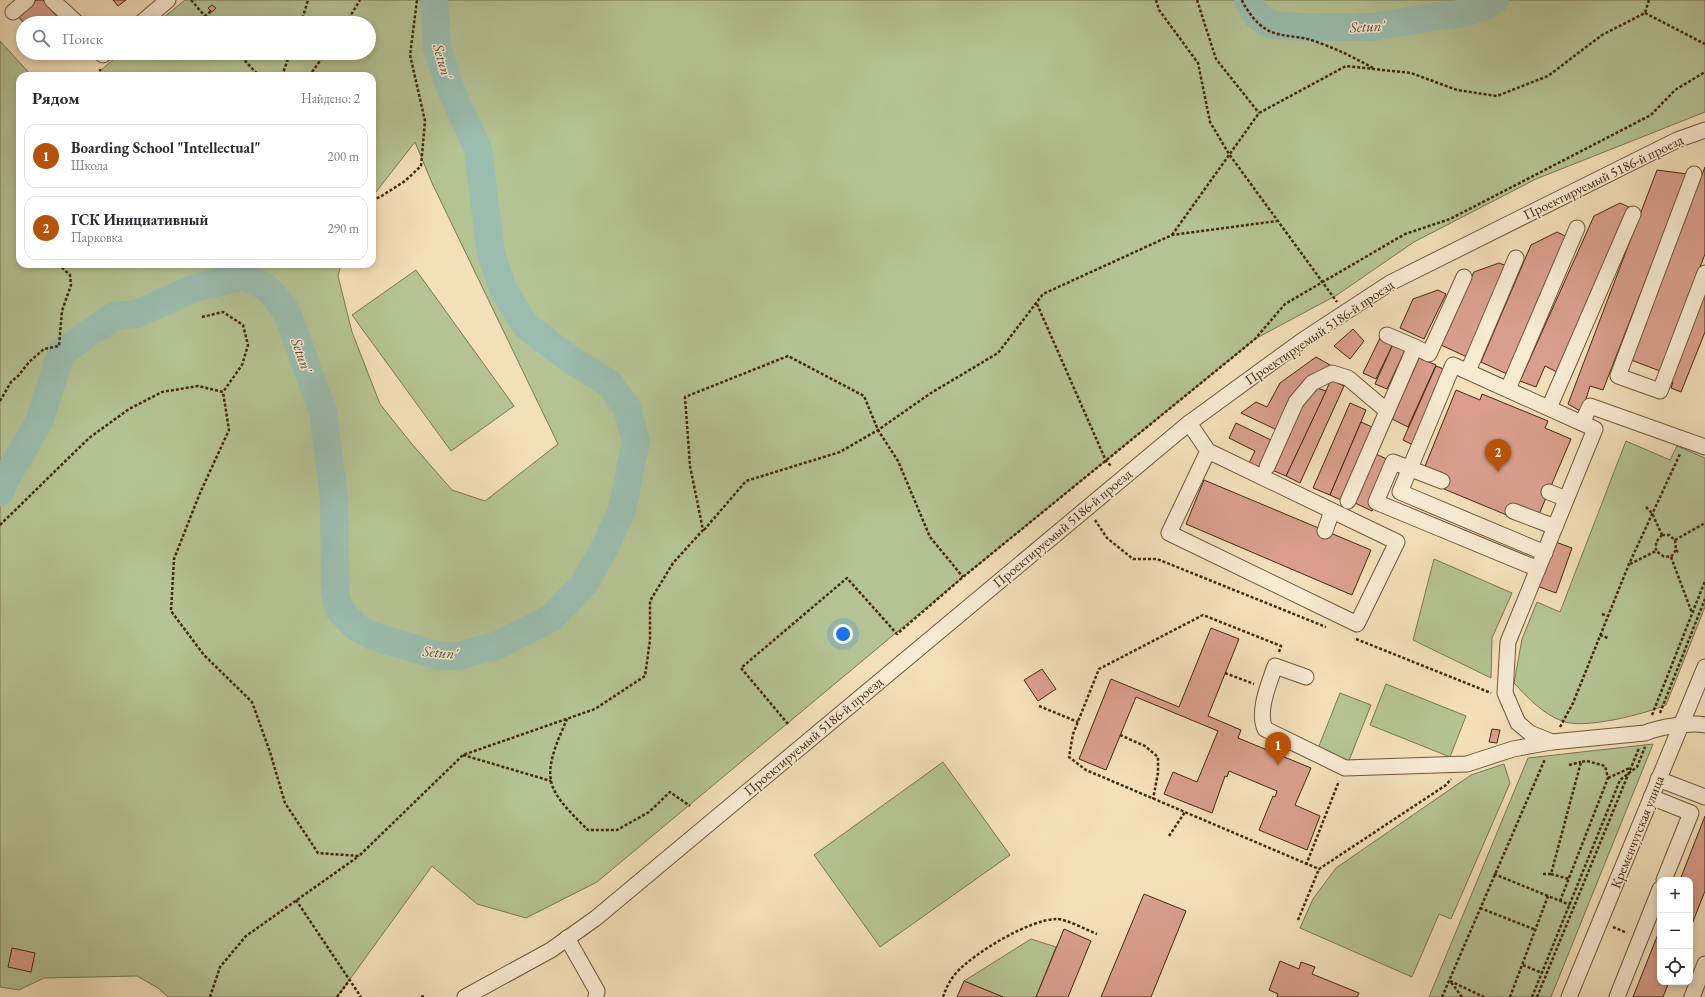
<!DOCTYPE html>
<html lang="ru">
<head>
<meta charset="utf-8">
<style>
	body { margin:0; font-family:"EB Garamond",serif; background:#f2f2f3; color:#2b2b33 }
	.controls { position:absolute; right:12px; bottom:12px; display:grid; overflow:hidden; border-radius:8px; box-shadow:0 2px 6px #0003 }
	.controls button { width:36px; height:36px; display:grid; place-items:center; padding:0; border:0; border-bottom:1px solid #e1e1e2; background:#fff; color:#2b2b33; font:20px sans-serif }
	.you { position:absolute; left:843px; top:634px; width:14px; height:14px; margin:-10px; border:3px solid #fff; border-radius:50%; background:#1a73e8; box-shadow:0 0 0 6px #1a73e833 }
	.badge { display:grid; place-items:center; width:26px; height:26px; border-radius:50%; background:#b45309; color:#fff; font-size:13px; font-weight:700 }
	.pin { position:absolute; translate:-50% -33px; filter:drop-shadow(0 1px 2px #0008) }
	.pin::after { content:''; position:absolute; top:21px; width:14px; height:12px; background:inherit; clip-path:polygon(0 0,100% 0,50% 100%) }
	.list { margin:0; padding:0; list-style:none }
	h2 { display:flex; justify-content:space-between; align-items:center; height:52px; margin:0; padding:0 16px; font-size:17px }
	h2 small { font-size:13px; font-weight:400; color:#7c7c81 }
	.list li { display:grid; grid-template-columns:26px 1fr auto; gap:12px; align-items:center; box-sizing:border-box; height:64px; margin:0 8px 8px; padding:0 8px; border:1px solid #e1e1e2; border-radius:12px }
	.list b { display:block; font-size:15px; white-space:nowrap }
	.list p { margin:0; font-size:13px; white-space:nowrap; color:#7c7c81 }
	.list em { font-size:13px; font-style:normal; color:#7c7c81 }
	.icon { flex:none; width:22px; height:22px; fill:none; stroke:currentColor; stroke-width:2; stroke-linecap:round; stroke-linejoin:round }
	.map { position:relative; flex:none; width:1705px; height:997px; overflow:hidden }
	.search { position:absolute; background:#fff; box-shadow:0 2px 6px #0003; left:16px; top:16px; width:360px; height:44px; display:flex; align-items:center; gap:10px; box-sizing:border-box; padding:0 14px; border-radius:22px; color:#7c7c81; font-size:15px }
	.panel { position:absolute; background:#fff; box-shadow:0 2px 6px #0003; left:16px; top:72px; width:360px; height:196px; border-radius:12px }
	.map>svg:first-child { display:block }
</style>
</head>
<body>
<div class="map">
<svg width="1705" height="997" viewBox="0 0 1705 997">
	<rect width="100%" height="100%" fill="#f3dfb9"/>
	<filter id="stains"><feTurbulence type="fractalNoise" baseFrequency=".005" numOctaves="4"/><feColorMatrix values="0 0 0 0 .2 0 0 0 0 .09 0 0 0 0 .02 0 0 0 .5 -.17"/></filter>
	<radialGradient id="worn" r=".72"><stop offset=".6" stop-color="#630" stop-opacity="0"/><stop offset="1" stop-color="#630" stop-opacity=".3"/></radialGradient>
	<g fill="#b5c394" stroke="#7c7651">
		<polygon points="185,0 1705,0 1705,112 1536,179 1414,242 1337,295 1255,339 963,577 597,882 526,918 477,904 432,866 337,997 168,997 158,988 137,976 44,978 19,990 0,987 0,41 32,76 20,76 20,264 341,264 338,276 352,332 380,404 411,443 452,490 485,501 558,444 432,183 415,142 372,197 372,76 100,76 100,71 121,53 369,53 369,23 157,23"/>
		<polygon points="416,270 514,406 451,451 352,315"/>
		<path d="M 1626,441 L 1670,460 L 1677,446 L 1705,458 L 1705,607 L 1666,705 C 1645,714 1583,730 1562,721 C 1543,714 1528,698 1514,683 L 1522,639 L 1537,602 L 1560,612 Z"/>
		<polygon points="1434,559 1512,593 1492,638 1491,678 1413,640"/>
		<polygon points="1386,684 1466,716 1450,757 1370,725"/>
		<polygon points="1340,693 1371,705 1348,763 1317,751"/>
		<polygon points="1653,744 1551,997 1429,997 1528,758"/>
		<polygon points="943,762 1010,855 880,947 814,855"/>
		<polygon points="1504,764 1510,783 1451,919 1439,914 1412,977 1300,928 1313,899 1336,868 1471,775"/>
		<polygon points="1031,939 1056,947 1036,997 1003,997 964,981"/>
	</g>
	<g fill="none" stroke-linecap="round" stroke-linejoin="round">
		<g stroke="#9bbdaf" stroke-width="28">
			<polyline points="1248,0 1257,16 1273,25 1302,27 1373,27 1437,16 1461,14 1482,7 1495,0"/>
			<polyline points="0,492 5,480 39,422 61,353 114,316 137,314 194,288 245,276 268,289 286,310 323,412 334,498 335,591 339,610 356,627 375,637 441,656 458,656 498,645 551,618 584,584 604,549 622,510 636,441 627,408 610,384 571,360 525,325 503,289 491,254 478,149 451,90 437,47 434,0"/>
		</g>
	</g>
	<g fill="#d99e8d" stroke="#44290e">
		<polygon points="36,0 43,0 59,19 54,23 24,23 17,15"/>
		<polygon points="113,0 126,0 118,6"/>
		<polygon points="212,5 216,8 212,12 208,8"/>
		<polygon points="1705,167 1705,254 1660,371 1631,360"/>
		<polygon points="1657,170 1687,174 1603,390 1590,386 1582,412 1568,404"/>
		<polygon points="1620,203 1629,207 1557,372 1545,366 1536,387 1520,381 1594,216"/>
		<polygon points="1557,232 1567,237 1507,374 1481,362 1531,245"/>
		<polygon points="1499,263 1507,266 1467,357 1441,345 1474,272"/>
		<polygon points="1705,287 1705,332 1681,392 1671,388 1673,382 1669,381"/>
		<polygon points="1438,290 1446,294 1424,339 1400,328 1413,299"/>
		<polygon points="1353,329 1364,341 1350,359 1334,346"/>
		<polygon points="1380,338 1393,344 1376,379 1363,373"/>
		<polygon points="1393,344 1405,350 1387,389 1375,384"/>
		<polygon points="1316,357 1330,365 1317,374 1277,430 1241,413 1256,402 1267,407 1280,383"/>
		<polygon points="1419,358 1436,365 1408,427 1392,419"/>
		<polygon points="1436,366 1446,370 1413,445 1403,440"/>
		<polygon points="1331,380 1344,386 1300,483 1286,476"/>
		<polygon points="1314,387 1326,391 1286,476 1272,470 1303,403"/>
		<polygon points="1456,390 1480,400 1482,394 1548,421 1545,428 1571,439 1537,519 1509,516 1444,489 1447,481 1423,471"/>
		<polygon points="1350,403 1366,410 1330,495 1313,488"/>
		<polygon points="1361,422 1372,427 1341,500 1330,495"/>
		<polygon points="1236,423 1273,441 1260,468 1249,463 1255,451 1229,438"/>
		<polygon points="1376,454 1393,462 1372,511 1355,503"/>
		<polygon points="1204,480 1371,550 1352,595 1186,524"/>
		<polygon points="1553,541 1572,548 1556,593 1537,586"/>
		<polygon points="1211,628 1239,639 1208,716 1241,730 1238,738 1311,768 1295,805 1320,816 1307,850 1259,830 1273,796 1275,797 1277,791 1229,771 1227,777 1225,776 1212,813 1164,794 1173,772 1197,782 1218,731 1136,697 1106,770 1079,759 1111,679 1179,707"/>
		<polygon points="1042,669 1056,689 1038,701 1024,680"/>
		<polygon points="1492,729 1500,730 1497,743 1489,742"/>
		<polygon points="1705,816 1705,891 1690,929 1690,880 1680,880"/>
		<polygon points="1144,894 1186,911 1151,997 1101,997"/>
		<polygon points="1064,929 1091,941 1068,997 1036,997"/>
		<polygon points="1660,929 1660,982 1669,982 1663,997 1633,997"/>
		<polygon points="12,948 35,953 31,972 8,967"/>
		<polygon points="1280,961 1299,969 1301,962 1315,967 1312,974 1359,993 1357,997 1277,997 1278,994 1269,990"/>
		<polygon points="964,981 1003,997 957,997"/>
	</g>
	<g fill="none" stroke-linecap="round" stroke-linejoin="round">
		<defs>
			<g id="minor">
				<polyline points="52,0 77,23"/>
				<polyline points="13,12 27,0"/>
				<polyline points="141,23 168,0"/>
				<polyline points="101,53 103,55 105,53"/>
				<polyline points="1694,174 1618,376 1660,391 1705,273"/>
				<polyline points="1387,335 1415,347"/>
				<polyline points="1468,371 1516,258"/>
				<polyline points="1508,389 1577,228"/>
				<polyline points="1549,408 1633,214"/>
				<polyline points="1189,423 1208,451 1169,533 1357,624 1397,542 1208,451"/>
				<polyline points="1582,423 1590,406 1705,447"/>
				<polyline points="1267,467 1296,402 1312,383 1332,373 1348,378 1387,411"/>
				<polyline points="1442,481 1393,462 1376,502 1538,569"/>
				<polyline points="1549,492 1566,499"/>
				<polyline points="1348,501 1415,347 1429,354 1464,277"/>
				<polyline points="1513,511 1555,527"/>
				<polyline points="1325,531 1332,511"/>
				<path d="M 1545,553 L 1400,492 L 1453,365 L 1595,429 L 1508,642 L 1505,693 L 1518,723 L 1530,733 L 1552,742 L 1645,733 C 1659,727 1690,722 1705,725"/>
				<path d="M 1306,677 L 1275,666 C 1269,684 1257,711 1265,729 L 1345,768 L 1467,764 L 1513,749 L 1551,742"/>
				<polyline points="1658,779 1705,797"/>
				<polyline points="1651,797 1691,813 1664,880"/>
				<polyline points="567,938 597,991 596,997"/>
				<polyline points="465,997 551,950 596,918 1189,423 1303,340 1390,283 1677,140 1705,130"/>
				<polyline points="1569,997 1705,667"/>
				<polyline points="1617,997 1660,889"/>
				<polyline points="1692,997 1705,964"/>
			</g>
		</defs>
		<use href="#minor" stroke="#705639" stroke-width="17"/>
		<g stroke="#44290e" stroke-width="2.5" stroke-dasharray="3 2" stroke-linecap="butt">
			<polyline points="191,0 211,23"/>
			<polyline points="1156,0 1159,10 1198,63 1210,122 1229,154 1337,302"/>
			<polyline points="1197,0 1216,59 1259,113"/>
			<path d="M 1242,0 C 1244,6 1248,10 1251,15 C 1271,42 1291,32 1317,42 C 1337,49 1355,58 1373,68"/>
			<polyline points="1645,13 1705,44"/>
			<polyline points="197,23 211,11"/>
			<polyline points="301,23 308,0"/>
			<polyline points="346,23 360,0"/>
			<polyline points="238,53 259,76"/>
			<polyline points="100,76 100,69"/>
			<polyline points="282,76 290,53"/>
			<polyline points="309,76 326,53"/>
			<polyline points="372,200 380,197 405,181 421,166 425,121 410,55 417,0"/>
			<polyline points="1172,235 1259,113 1346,66 1411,73 1457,90 1497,96 1548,76 1602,35 1645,13 1649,0"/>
			<polyline points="1037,304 1106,461 1112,467"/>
			<polyline points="202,317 223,312 243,325 248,345 242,365 223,392"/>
			<polyline points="0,401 11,382 19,375 29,362 44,349 59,346 62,311 71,285 70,275 58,264"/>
			<polyline points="1646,507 1652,513 1662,535"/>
			<polyline points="1095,520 1107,538 1133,559 1157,559 1326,627"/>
			<polyline points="0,525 89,438 129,409 162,392 198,386 223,392 229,430 200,493 174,559 171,611 204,655 252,702 270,752 285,803 318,853 359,856 463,755 595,709 645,676 650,640 650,601 673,563 703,530 690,466 685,397 788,356 864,396 878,430 898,461 930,537 963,577"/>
			<polyline points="704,530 746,481 840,452 878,430 931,393 998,353 1043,294 1172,235 1277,221"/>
			<polyline points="1662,535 1656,542 1656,551 1663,556 1671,557"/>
			<polyline points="1662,535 1669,535 1675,540 1676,550 1671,557"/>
			<polyline points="1675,540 1705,523"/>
			<polyline points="1676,550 1679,553"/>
			<polyline points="1671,557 1692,613"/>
			<polyline points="1630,564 1656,551"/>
			<polyline points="1602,614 1607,616"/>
			<polyline points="1600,635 1608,638"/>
			<polyline points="1356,639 1491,693"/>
			<polyline points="1279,652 1281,646 1203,615 1099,669 1073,734 1069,757 1086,770 1319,869 1446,785 1451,779"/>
			<polyline points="1225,673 1254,684"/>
			<polyline points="1039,706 1078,722"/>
			<polyline points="1660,713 1705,599"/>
			<polyline points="1652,715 1705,581"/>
			<path d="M 567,719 C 560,736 547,761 551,781 C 554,798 576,818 588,830 L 617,830 L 649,812 L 670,792 L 690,806"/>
			<polyline points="788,724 741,668 847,578 897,634 963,577 1255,339 1285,304 1405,234 1450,219 1651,115 1675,90 1705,72"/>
			<polyline points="1560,727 1573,703 1629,564 1680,454"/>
			<polyline points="1120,735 1145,746 1158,757 1158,773 1153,799"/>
			<polyline points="463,755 551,781"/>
			<polyline points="1569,765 1581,762"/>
			<polyline points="1608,778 1630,768"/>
			<polyline points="1169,836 1185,812"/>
			<polyline points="1306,865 1339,781"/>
			<polyline points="1494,874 1548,896"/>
			<polyline points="1543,874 1551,874"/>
			<polyline points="296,900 361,997"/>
			<polyline points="1560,901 1608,778 1605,766 1587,761 1581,762 1551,874 1569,879"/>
			<polyline points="1480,908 1536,930"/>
			<polyline points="1298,920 1319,869"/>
			<polyline points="1613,927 1627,933"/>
			<polyline points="1523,965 1542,973"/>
			<polyline points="210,997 220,967 246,936 359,856"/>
			<polyline points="337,997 349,981"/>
			<polyline points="421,997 424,996"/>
			<path d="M 943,997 C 946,988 950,980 956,973 C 974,953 1030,919 1057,919 C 1066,919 1087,930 1097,934"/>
			<polyline points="1442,997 1545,759"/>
			<polyline points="1462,997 1450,981 1484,997"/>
			<polyline points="1510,997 1548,896 1570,905"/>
			<polyline points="1532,997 1620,780 1637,767 1645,747"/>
			<polyline points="1537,997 1639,748"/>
		</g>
		<use href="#minor" stroke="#f7ead2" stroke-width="15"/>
	</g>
	<g text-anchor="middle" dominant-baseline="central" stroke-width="3" stroke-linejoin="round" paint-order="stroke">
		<g font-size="14" fill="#44290e" stroke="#f7ead2">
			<text transform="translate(1603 177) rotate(-26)">Проектируемый 5186-й проезд</text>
			<text transform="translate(1319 332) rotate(-34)">Проектируемый 5186-й проезд</text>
			<text transform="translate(1062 528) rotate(-40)">Проектируемый 5186-й проезд</text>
			<text transform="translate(813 736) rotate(-40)">Проектируемый 5186-й проезд</text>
			<text transform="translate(1637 832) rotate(-68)">Кременчугская улица</text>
		</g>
		<g font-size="15" font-style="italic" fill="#5a4e36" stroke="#f7ead2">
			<text transform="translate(1367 26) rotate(-3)">Setun'</text>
			<text transform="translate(443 61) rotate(74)">Setun'</text>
			<text transform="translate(302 355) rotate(70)">Setun'</text>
			<text transform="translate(440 652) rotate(5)">Setun'</text>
		</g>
	</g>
	<rect width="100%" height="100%" filter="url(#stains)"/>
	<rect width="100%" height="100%" fill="url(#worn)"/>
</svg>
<div class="controls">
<button>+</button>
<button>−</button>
<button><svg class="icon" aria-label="locate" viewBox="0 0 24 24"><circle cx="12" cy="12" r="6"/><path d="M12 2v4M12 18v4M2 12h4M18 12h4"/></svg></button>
</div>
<div class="you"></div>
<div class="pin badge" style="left:1278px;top:765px">1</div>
<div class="pin badge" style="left:1498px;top:472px">2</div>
<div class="search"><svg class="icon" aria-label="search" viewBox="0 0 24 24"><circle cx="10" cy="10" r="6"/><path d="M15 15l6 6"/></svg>Поиск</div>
<section class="panel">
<h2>Рядом<small>Найдено: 2</small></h2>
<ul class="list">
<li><span class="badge">1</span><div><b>Boarding School &quot;Intellectual&quot;</b><p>Школа</p></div><em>200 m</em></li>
<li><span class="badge">2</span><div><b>ГСК Инициативный</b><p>Парковка</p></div><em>290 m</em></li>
</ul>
</section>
</div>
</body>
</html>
